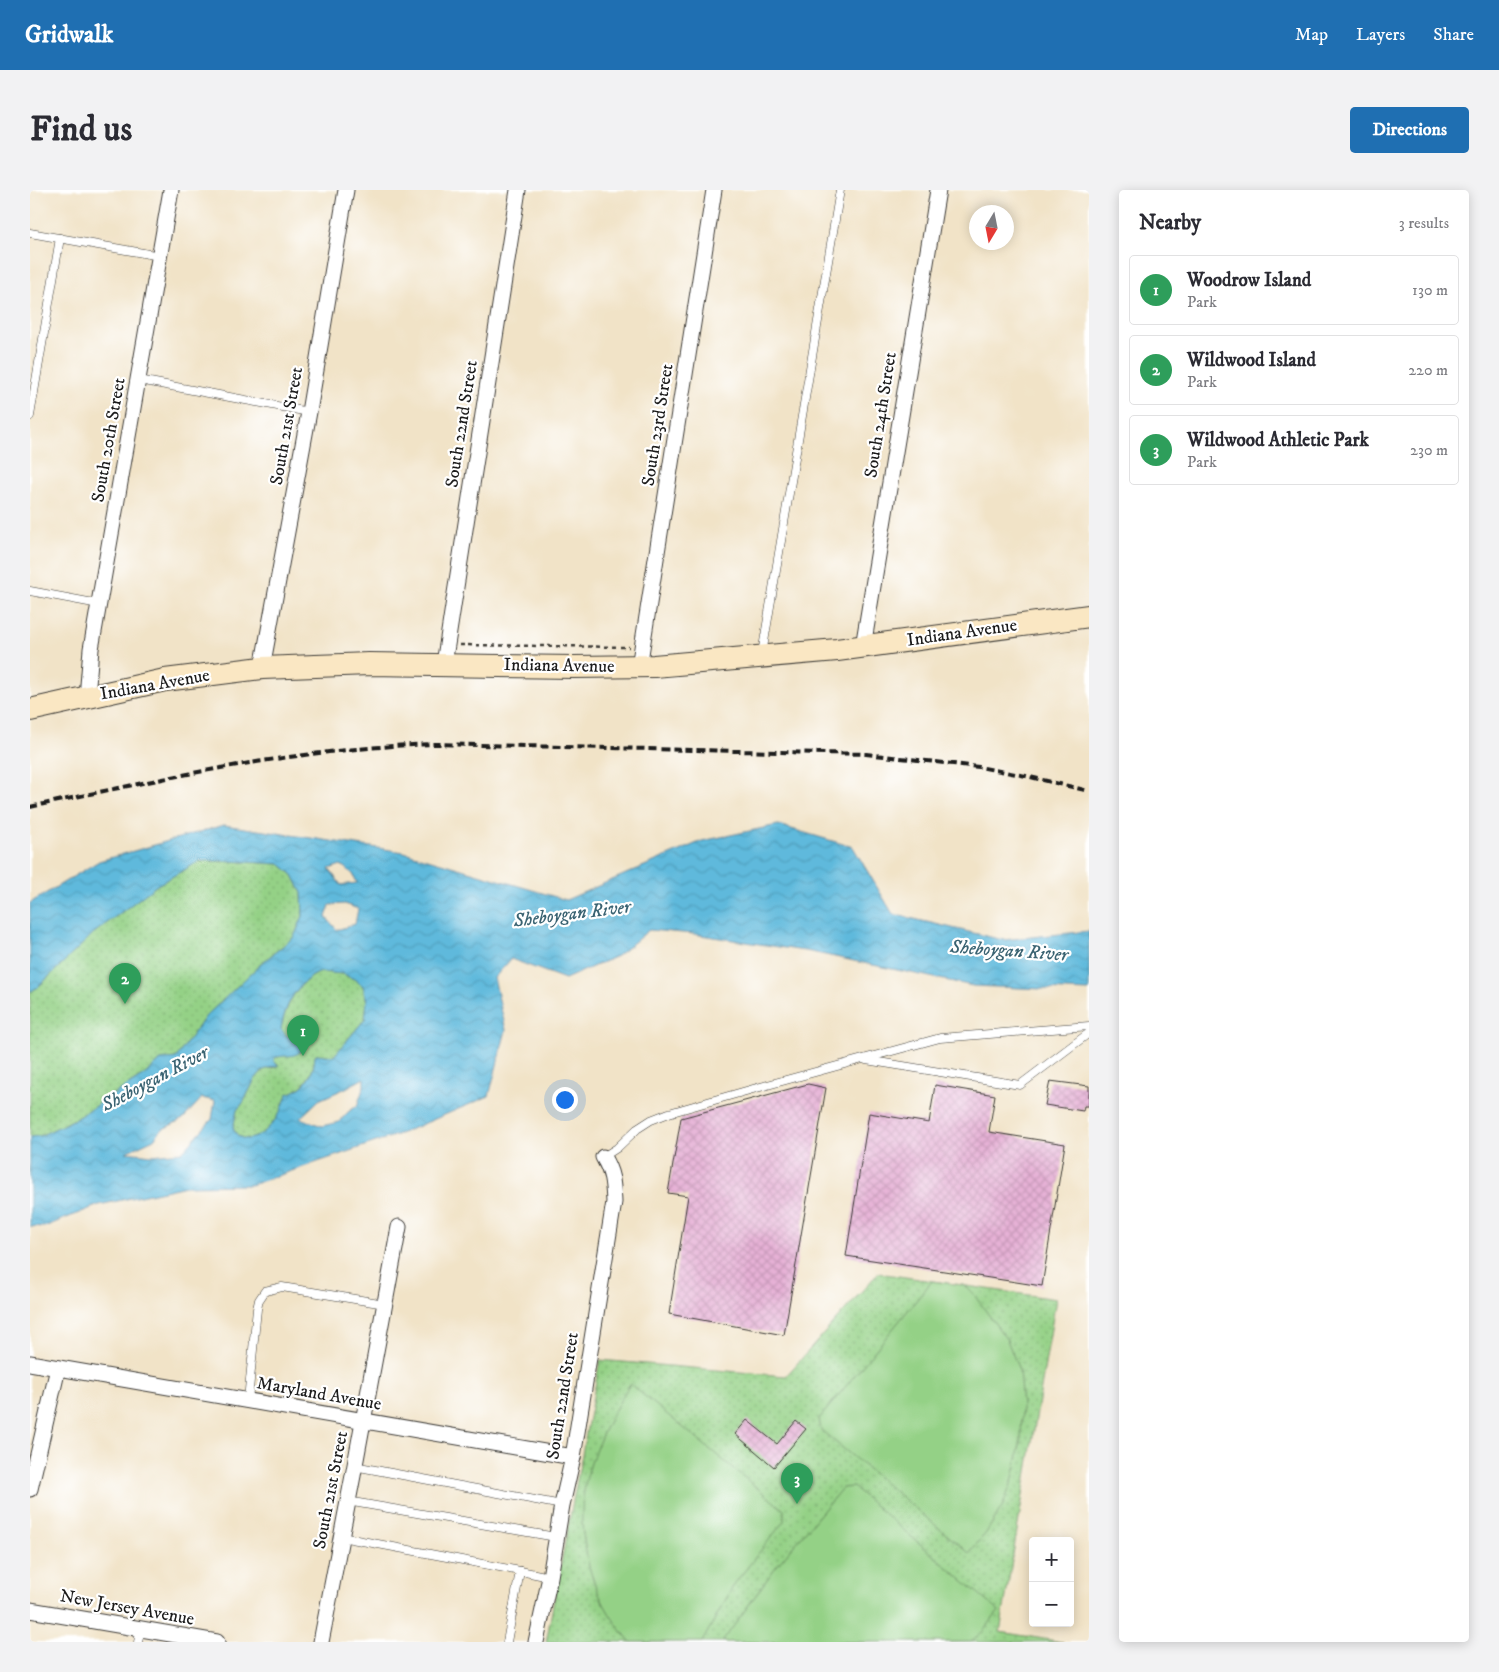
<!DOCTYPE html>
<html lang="en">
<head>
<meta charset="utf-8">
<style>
	body { margin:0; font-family:"IM FELL DW Pica",serif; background:#f2f2f3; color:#2b2b33 }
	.controls { position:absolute; right:15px; bottom:15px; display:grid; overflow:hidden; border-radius:5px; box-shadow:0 2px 12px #0003 }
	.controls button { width:45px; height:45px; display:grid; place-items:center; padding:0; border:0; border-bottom:1px solid #e1e1e2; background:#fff; color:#2b2b33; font:25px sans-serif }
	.compass { position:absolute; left:939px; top:15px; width:45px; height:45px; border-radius:50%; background:#fff; box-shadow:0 2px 12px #0003; rotate:190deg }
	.you { position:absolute; left:534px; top:909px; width:18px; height:18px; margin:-12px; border:4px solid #fff; border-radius:50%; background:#1a73e8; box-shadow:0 0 0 8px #1a73e833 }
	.badge { display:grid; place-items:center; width:32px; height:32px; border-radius:50%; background:#1f6fb2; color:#fff; font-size:16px; font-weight:700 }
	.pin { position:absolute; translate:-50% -41px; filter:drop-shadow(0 1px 2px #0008) }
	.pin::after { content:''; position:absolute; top:26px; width:18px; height:15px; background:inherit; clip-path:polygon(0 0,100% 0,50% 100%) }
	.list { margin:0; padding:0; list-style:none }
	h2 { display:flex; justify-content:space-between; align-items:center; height:65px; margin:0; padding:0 20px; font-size:21px }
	h2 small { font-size:16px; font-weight:400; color:#7c7c81 }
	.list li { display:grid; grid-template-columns:32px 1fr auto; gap:15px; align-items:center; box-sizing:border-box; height:70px; margin:0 10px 10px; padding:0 10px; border:1px solid #e1e1e2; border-radius:5px }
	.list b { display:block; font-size:19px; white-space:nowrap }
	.list p { margin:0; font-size:16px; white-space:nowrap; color:#7c7c81 }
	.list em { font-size:16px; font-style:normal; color:#7c7c81 }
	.map { position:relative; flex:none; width:1059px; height:1452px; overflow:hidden; border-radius:5px }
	header { display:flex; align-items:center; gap:30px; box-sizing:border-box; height:70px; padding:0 25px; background:#1f6fb2; color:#fff }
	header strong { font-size:24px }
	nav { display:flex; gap:28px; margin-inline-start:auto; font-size:18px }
	.intro { display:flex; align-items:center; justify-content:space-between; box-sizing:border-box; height:120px; padding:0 30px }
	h1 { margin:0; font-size:35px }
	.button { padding:12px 22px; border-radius:5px; background:#1f6fb2; color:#fff; font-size:18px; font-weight:700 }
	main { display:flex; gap:30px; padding:0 30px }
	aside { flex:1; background:#fff; border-radius:5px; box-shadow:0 2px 12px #0003 }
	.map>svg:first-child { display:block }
</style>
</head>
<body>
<header>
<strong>Gridwalk</strong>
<nav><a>Map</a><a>Layers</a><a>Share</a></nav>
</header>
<div class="intro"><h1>Find us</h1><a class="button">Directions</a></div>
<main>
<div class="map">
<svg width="1059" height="1452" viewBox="0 0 1059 1452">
	<defs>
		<pattern id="park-dots" width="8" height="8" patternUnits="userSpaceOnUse" patternTransform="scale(1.25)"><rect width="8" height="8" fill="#94d186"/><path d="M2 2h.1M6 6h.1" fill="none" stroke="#7fb373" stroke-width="1.8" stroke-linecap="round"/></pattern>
		<pattern id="water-waves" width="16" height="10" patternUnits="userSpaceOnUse" patternTransform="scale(1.25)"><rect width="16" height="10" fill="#5eb9dc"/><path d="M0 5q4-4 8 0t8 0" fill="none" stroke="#519ebc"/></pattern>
		<pattern id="building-cross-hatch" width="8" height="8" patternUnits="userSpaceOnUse" patternTransform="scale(1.25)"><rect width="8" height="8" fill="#e6b1d6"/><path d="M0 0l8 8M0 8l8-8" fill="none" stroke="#c598b7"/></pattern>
	</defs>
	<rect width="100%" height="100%" fill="#fff"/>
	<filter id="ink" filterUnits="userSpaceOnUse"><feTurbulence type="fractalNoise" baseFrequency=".02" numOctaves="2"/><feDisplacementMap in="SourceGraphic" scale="10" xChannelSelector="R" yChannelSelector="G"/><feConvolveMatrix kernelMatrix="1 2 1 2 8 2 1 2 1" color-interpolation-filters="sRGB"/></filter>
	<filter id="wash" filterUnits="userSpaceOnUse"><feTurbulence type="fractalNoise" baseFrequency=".0096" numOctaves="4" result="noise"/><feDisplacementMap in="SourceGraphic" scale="20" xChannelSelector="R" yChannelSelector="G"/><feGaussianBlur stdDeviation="1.12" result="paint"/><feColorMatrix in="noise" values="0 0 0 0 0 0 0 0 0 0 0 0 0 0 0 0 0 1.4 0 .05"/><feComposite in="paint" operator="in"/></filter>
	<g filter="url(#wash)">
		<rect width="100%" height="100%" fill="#f1e3c7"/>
		<g fill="url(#park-dots)" stroke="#587651">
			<polygon points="170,671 199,671 250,674 263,685 272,703 273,726 264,747 233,772 176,826 146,868 131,870 114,885 45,929 10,946 0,947 0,802 8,797 64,743 127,695"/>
			<path d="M 291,782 L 313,784 L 324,789 L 333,796 L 337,812 L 335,829 L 304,866 L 287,864 L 285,866 C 284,883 275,899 257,904 C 254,915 249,926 241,935 C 230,948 212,957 203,938 L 207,920 L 213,913 L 225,889 L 233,880 L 246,877 L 248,874 L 243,872 L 244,868 L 249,866 L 260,848 L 255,846 L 251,839 C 256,814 267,792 291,782 Z"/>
			<polygon points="848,1083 1026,1109 970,1442 1033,1452 516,1452 570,1170 756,1186"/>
		</g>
		<g fill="#94d186" stroke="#587651">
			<polygon points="902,1091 933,1095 942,1102 977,1150 989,1180 992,1216 991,1249 983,1289 973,1315 956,1343 939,1363 791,1240 789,1229"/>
			<path d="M 600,1194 L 754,1320 L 754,1331 L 705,1393 L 672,1452 L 601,1452 C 580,1429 565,1402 558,1372 C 555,1355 551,1339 552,1322 C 553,1276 577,1232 600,1194 Z"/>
			<polygon points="823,1297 969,1421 950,1445 941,1452 695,1452 693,1451 745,1378 812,1298"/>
		</g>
		<path fill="url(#water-waves)" stroke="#3d6a7c" fill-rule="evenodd" d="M 194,635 L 374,662 L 536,710 L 672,651 L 748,635 L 823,657 L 863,724 L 973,750 L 1059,741 L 1059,801 L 943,796 L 781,762 L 664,744 L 619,740 L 587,766 L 535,789 L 481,769 L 464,788 L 476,840 L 459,906 L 372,943 L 221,995 L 156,996 L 69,1015 L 14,1037 L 0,1036 L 0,947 L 10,946 L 45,929 L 114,885 L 131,870 L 146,868 L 176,826 L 233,772 L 264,747 L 273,726 L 272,703 L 263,685 L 250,674 L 200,671 L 170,671 L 127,695 L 64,743 L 8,797 L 0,802 L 0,713 L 69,671 ZM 311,675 L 323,684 L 327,693 L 311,695 L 299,679 ZM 315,714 L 328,719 L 325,734 L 307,740 L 296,727 L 300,715 ZM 291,782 L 313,784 L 324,789 L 333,796 L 337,811 L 335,829 L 304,866 L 287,864 L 285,866 C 284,883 276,899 257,904 C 254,915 249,926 241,935 C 230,948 211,957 203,938 L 207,920 L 213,913 L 225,889 L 233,880 L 249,875 L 244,872 L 244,868 C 254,864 267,869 272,859 C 268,849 257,849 251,839 C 255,815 267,791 291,782 ZM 334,888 L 334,896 L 327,916 L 318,922 L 309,932 L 292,936 L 270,928 L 289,910 L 316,898 ZM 172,908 L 185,911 L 182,929 L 152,962 L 122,965 L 96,962 L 124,949 L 131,940 L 153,929 Z"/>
		<g id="blocks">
			<g fill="url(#building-cross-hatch)">
				<polygon points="1020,891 1059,896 1059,916 1054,916 1053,921 1015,915"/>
				<polygon points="778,894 796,898 754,1145 639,1124 658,1006 638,1003 651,928"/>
				<polygon points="905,895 965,905 959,942 1035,954 1012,1096 816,1066 839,923 899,933"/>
				<polygon points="717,1230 747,1254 766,1231 776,1239 744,1277 705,1244"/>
			</g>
		</g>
	</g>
	<g filter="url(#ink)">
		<use href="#blocks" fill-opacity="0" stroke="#3c3a36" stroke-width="1"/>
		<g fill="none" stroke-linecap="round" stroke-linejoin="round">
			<defs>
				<g id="lane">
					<polyline points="0,43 130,66"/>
					<polyline points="109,190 279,222"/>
					<polyline points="0,226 30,48"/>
					<polyline points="0,401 69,414"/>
					<polyline points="732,464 810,0"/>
					<polyline points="836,870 990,895 1059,843"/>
					<polyline points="573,967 587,958 607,939 621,930 639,923 723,899 910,848 1059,836"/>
					<polyline points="218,1210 227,1119 229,1110 235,1101 252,1097 355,1114"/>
					<polyline points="324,1276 532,1315"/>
					<polyline points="317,1311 526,1347"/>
					<polyline points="311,1347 490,1381"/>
					<polyline points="108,1452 111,1439"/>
					<polyline points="477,1452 490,1381 520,1387"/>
				</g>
				<g id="street">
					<polyline points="833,457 908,0"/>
					<polyline points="414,474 488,0"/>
					<polyline points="609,477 684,0"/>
					<polyline points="232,478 279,222 316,0"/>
					<polyline points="57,507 61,459 141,0"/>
					<polyline points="0,1173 543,1267"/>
					<polyline points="0,1299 28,1178"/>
					<polyline points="0,1420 187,1452"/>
					<path d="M 291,1452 C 318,1314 344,1175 369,1037"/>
					<path d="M 506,1452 L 520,1387 L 532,1315 L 543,1267 L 584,1012 C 583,994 583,983 573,967"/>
				</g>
				<polyline id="secondary" points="0,520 135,490 232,478 339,474 544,477 624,476 807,460 1059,426"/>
			</defs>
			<use href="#lane" stroke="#3c3a36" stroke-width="9"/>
			<use href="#street" stroke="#3c3a36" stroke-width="17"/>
			<use href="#secondary" stroke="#3c3a36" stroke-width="24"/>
			<polyline stroke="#3c3a36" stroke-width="2.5" stroke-dasharray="4 4" stroke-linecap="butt" points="430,455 599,457"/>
			<use href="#lane" stroke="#fff" stroke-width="8"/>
			<use href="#street" stroke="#fff" stroke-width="15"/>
			<use href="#secondary" stroke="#fae7c3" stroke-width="22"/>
			<path stroke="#1c1c1c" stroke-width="4" stroke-dasharray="8 4" stroke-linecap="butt" d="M 0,617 C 134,588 268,558 406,554 L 836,564 L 949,577 L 996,586 L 1059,601"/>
		</g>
	</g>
	<g text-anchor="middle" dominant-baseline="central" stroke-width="4.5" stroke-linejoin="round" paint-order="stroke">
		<g font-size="18" fill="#1c1c1c" stroke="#fff">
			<text transform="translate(851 225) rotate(-81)">South 24th Street</text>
			<text transform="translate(432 234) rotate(-81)">South 22nd Street</text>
			<text transform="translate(628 235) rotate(-81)">South 23rd Street</text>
			<text transform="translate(257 236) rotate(-80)">South 21st Street</text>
			<text transform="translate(79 250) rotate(-80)">South 20th Street</text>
			<text transform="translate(932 443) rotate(-8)">Indiana Avenue</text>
			<text transform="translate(529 476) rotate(1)">Indiana Avenue</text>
			<text transform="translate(125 495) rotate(-10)">Indiana Avenue</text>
			<text transform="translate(289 1204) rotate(10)">Maryland Avenue</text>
			<text transform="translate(533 1206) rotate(-81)">South 22nd Street</text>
			<text transform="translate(301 1300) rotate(-79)">South 21st Street</text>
			<text transform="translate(97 1418) rotate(10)">New Jersey Avenue</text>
		</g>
		<g font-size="19" font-style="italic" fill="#3a6372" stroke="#fff">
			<text transform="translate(542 724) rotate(-7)">Sheboygan River</text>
			<text transform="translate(979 761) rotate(4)">Sheboygan River</text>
			<text transform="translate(125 889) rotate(-28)">Sheboygan River</text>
		</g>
	</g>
</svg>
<div class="controls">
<button>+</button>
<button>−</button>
</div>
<svg class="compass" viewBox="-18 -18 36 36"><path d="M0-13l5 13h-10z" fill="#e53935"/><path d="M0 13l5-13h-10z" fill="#7c7c81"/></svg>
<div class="you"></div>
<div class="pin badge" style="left:273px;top:866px;background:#2e9e5b">1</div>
<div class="pin badge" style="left:95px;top:814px;background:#2e9e5b">2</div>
<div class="pin badge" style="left:767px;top:1314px;background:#2e9e5b">3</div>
</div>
<aside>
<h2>Nearby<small>3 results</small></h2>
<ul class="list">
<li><span class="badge" style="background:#2e9e5b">1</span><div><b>Woodrow Island</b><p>Park</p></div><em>130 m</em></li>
<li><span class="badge" style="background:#2e9e5b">2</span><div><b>Wildwood Island</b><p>Park</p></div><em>220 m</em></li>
<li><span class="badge" style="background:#2e9e5b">3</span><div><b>Wildwood Athletic Park</b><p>Park</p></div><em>230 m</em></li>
</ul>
</aside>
</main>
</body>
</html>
